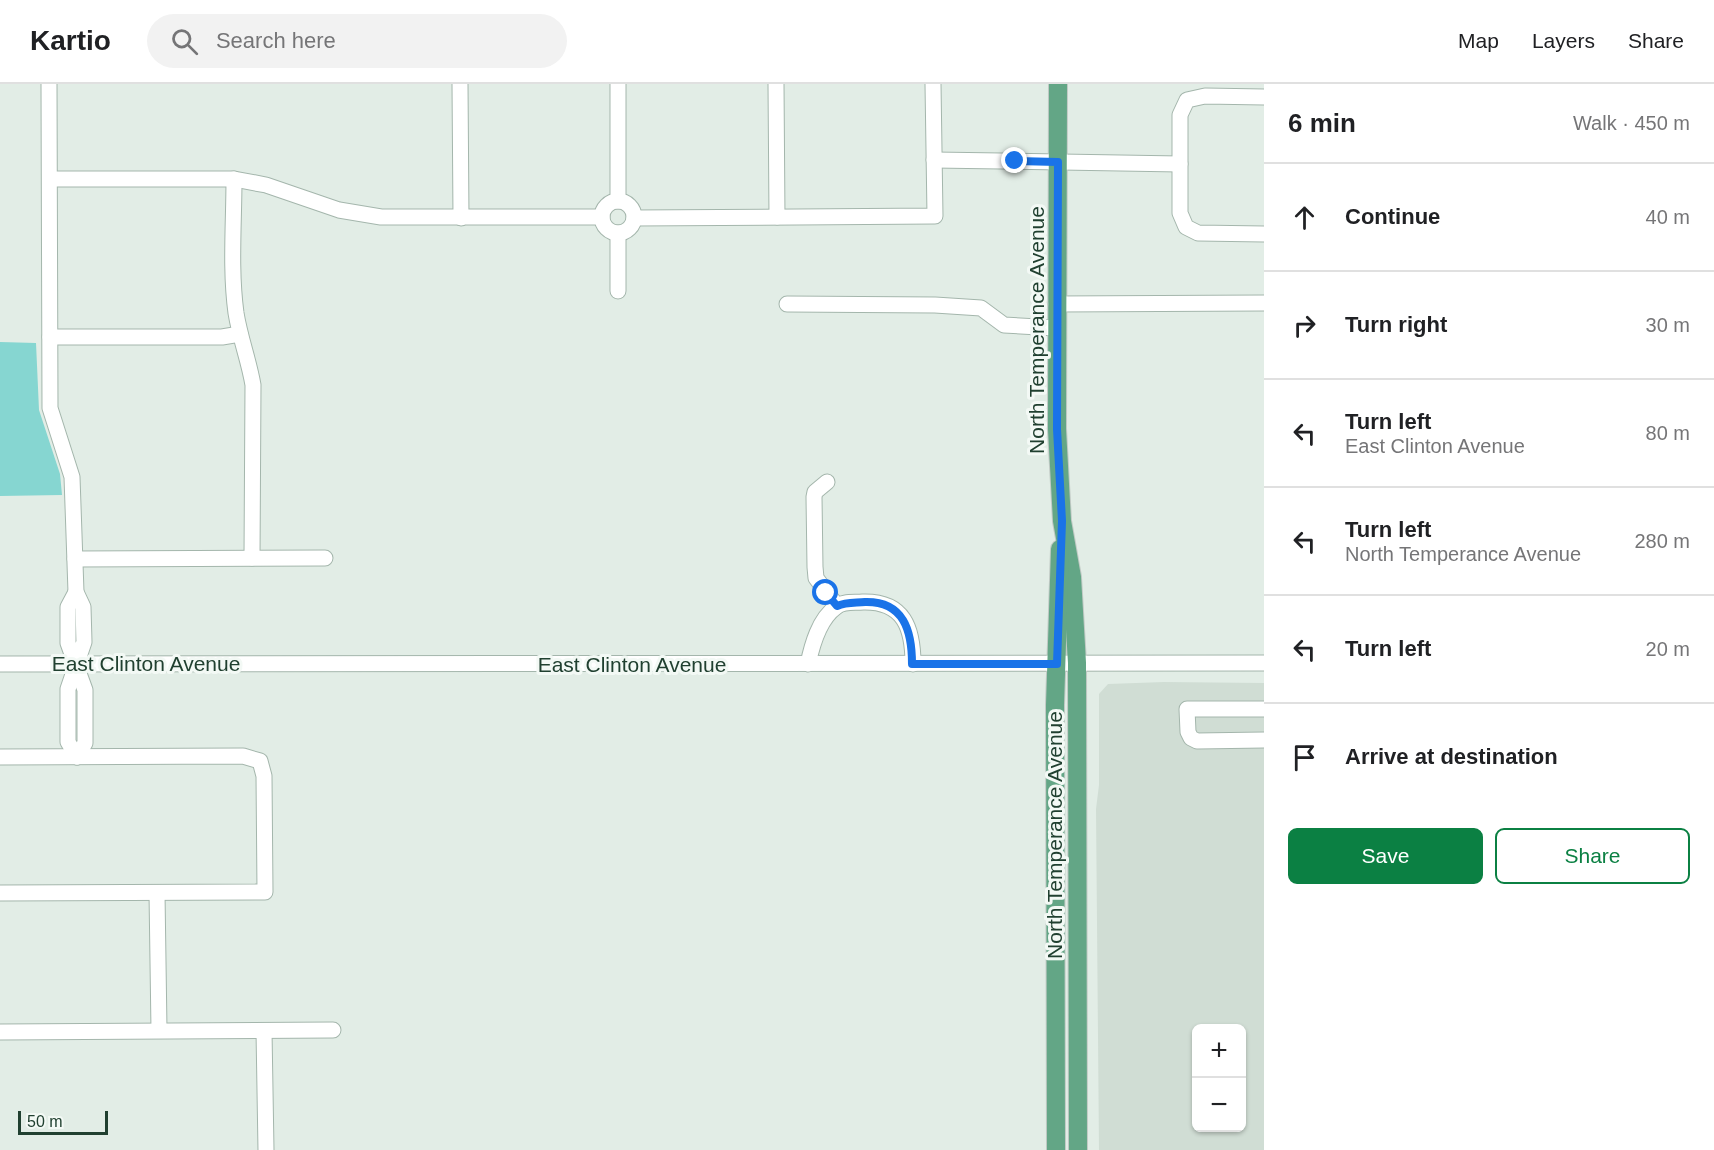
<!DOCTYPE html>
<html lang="en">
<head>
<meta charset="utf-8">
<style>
	body { margin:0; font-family:Arial,sans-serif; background:#f2f2f2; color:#202124 }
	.controls { position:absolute; right:18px; bottom:18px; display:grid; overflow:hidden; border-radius:9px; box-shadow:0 2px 4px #0004 }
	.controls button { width:54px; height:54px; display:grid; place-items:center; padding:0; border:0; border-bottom:2px solid #e0e0e0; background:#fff; color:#202124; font:30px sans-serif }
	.scale { position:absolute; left:18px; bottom:15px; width:90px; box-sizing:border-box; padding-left:6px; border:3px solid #204030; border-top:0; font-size:16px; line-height:21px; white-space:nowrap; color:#204030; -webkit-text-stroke:4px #f3f9f5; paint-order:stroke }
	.stop { position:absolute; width:18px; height:18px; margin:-14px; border:4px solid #1a73e8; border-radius:50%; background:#fff }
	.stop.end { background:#1a73e8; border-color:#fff; box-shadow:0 2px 6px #0008 }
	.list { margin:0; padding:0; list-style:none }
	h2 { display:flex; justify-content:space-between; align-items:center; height:78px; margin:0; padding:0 24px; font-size:26px }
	h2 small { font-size:20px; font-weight:400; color:#757577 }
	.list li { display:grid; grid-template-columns:39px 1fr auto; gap:18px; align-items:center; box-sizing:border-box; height:108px; padding:0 24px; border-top:2px solid #e0e0e0 }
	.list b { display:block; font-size:22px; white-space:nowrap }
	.list p { margin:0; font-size:20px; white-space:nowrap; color:#757577 }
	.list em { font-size:20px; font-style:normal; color:#757577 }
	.actions { display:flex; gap:12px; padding:18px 24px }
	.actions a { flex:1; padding:14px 0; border:2px solid #0b8043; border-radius:9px; text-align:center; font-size:21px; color:#0b8043 }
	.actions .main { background:#0b8043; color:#fff }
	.icon { flex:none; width:33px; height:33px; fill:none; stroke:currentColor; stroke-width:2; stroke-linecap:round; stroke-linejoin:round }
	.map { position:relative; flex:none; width:1264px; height:1066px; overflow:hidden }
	header { display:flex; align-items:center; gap:36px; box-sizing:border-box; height:84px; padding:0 30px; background:#fff; border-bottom:2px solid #e0e0e0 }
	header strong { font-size:28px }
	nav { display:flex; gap:33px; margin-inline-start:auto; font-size:21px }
	.search { width:420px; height:54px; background:#f2f2f2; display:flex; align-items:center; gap:15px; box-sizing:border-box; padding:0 21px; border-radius:33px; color:#757577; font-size:22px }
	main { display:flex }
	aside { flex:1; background:#fff }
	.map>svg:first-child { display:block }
</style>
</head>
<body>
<header>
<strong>Kartio</strong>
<div class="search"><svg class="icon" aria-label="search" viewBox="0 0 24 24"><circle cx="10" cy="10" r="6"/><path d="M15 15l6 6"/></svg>Search here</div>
<nav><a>Map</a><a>Layers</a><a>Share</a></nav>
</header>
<main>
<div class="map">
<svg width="1264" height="1066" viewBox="0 0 1264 1066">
	<rect width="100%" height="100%" fill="#e2ede6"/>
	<path fill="#d0ddd4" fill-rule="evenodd" d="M 1164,598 L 1264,599 L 1264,1066 L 1099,1066 L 1096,725 L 1099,701 L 1099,610 L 1108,600 ZM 1196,944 L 1242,944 L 1242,1044 L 1196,1044 Z"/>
	<polygon fill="#86d6d1" points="0,258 36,259 39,326 60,390 62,411 0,412"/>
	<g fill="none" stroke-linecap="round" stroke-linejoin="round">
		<defs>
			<g id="minor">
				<polyline points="49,0 50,324 72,393 76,508 83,523 84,558 68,605 68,658 77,673"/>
				<polyline points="460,0 461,134"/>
				<polyline points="618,0 618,117"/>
				<polyline points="776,0 777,133"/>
				<polyline points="1264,13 1205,12 1187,16 1180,31 1180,129 1186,143 1198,149 1264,150"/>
				<polyline points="934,76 1180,80"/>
				<polyline points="50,95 234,95 266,101 339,126 381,133 602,133"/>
				<path d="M 234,95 C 234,139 230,185 236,229 C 240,254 249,277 253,301 L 252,474"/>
				<circle cx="618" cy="133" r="16"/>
				<polyline points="634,134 935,132 933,0"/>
				<polyline points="618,149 618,207"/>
				<polyline points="787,220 935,221 981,224 1004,241 1056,244"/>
				<polyline points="1056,220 1264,219"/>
				<polyline points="50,253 222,253 240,250"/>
				<polyline points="827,398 815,408 814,413 815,483 816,494 837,522"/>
				<polyline points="75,475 325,474"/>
				<polyline points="76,508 68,523 68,559 85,606 85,659 77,673"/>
				<polyline points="0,580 1264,579"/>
				<path d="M 808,580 C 812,561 819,535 836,523 C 843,517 854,519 863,518 C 904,517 913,544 913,580"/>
				<polyline points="1264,625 1187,625 1188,648 1191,654 1197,657 1264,656"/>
				<polyline points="0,673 243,672 260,677 264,692 265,808 0,809"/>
				<polyline points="157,809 159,946"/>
				<polyline points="264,947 266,1066"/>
				<polyline points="0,948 333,946"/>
			</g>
			<g id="major">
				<polyline points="1058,0 1057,345 1062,437 1072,493 1077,579 1078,1066"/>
				<polyline points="1056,1066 1055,621 1060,465"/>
			</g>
		</defs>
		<use href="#minor" stroke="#a4b6ac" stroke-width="17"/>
		<use href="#major" stroke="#c1cac5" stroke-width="20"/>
		<use href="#minor" stroke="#fff" stroke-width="15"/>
		<use href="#major" stroke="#63a686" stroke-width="18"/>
	</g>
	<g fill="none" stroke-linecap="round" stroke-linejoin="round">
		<path stroke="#1a73e8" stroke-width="8" d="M 826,509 L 837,522 C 846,518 855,519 865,518 C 904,517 912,547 912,580 L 1057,580 L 1062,437 L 1057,345 L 1058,78 L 1015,77"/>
	</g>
	<g text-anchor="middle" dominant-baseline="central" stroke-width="6" stroke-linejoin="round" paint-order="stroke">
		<g font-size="21" fill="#204030" stroke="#f3f9f5">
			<text transform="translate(1036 246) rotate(-90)">North Temperance Avenue</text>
			<text x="146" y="579">East Clinton Avenue</text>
			<text x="632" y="580">East Clinton Avenue</text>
			<text transform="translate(1054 751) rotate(-90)">North Temperance Avenue</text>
		</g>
	</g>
</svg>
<div class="controls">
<button>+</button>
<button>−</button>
</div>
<div class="scale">50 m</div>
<div class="stop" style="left:826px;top:509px"></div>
<div class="stop end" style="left:1015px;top:77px"></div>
</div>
<aside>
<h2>6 min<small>Walk · 450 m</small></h2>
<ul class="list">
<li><svg class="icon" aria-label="ahead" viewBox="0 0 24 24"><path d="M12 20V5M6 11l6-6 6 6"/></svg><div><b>Continue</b></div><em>40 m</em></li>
<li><svg class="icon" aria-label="right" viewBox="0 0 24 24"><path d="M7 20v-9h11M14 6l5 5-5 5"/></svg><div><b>Turn right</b></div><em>30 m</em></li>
<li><svg class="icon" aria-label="left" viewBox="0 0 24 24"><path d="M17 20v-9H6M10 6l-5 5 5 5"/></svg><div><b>Turn left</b><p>East Clinton Avenue</p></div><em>80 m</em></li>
<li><svg class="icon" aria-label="left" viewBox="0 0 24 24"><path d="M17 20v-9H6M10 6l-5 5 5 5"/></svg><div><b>Turn left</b><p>North Temperance Avenue</p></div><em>280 m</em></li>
<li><svg class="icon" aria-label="left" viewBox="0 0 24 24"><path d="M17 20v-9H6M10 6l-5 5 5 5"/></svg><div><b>Turn left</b></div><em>20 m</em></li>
<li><svg class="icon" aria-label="arrive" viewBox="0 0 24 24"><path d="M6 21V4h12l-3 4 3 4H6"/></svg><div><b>Arrive at destination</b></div></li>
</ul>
<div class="actions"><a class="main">Save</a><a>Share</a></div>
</aside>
</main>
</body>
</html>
